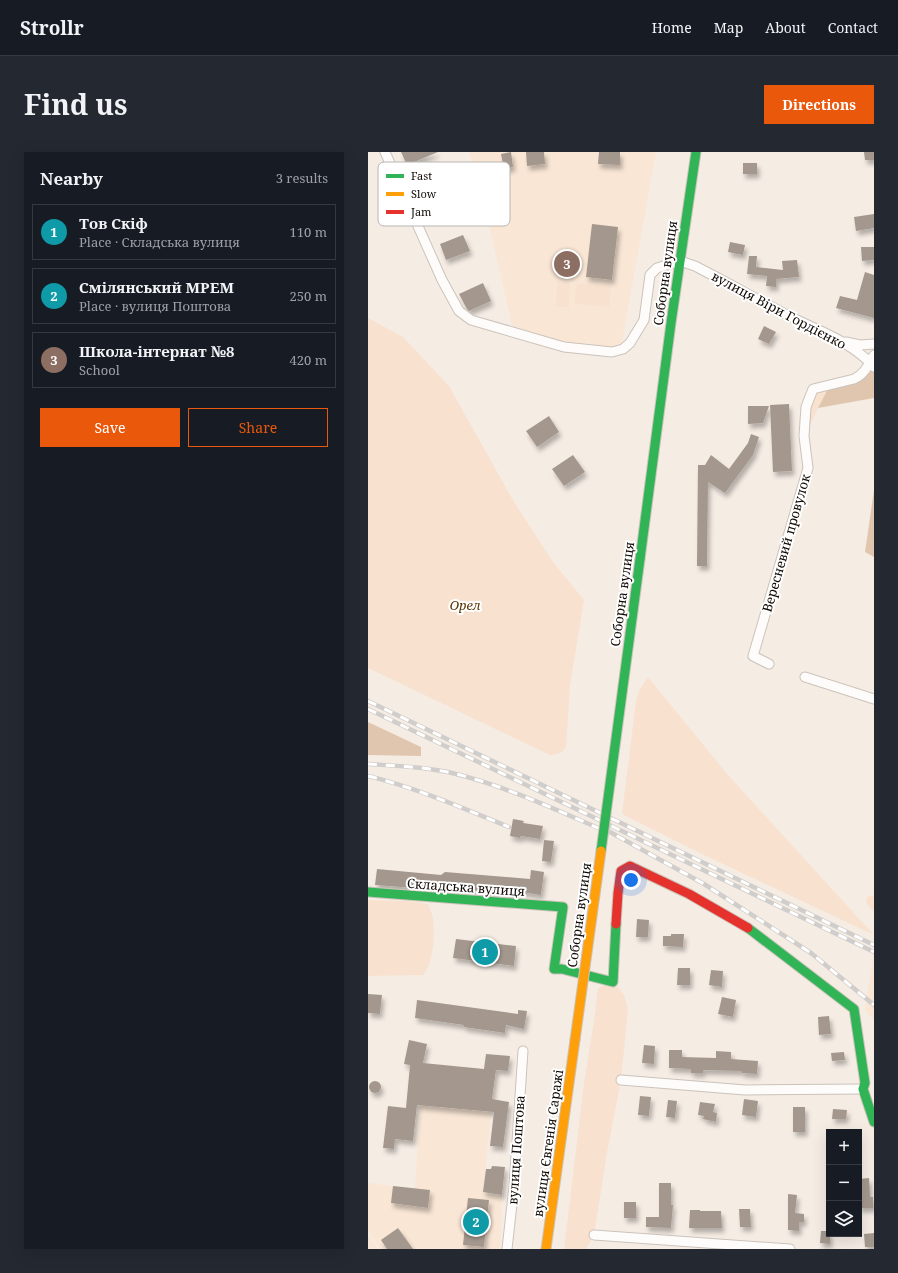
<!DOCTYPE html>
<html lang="en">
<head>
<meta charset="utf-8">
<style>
	body { margin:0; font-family:"Noto Serif",serif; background:#242831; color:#f1f3f6 }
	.controls { position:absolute; right:12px; bottom:12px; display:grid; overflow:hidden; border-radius:0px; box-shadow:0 4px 16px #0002 }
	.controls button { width:36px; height:36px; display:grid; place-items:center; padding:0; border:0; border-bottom:1px solid #363941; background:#171b24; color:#f1f3f6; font:20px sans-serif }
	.you { position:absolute; left:263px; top:728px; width:14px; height:14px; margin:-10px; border:3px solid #fff; border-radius:50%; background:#1a73e8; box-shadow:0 0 0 6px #1a73e833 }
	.badge { display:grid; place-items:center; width:26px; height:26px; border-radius:50%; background:#ea580c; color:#fff; font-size:13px; font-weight:700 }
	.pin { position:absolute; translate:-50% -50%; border:2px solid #fff; box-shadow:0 1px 4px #0006 }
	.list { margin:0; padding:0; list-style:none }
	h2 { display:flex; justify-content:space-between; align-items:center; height:52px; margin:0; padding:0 16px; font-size:17px }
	h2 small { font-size:13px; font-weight:400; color:#9ea1a6 }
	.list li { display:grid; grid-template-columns:26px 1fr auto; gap:12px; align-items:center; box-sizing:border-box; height:56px; margin:0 8px 8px; padding:0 8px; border:1px solid #363941; border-radius:0px }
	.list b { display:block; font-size:15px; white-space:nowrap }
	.list p { margin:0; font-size:13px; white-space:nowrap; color:#9ea1a6 }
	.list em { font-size:13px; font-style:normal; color:#9ea1a6 }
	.actions { display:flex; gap:8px; padding:12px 16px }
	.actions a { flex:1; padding:9px 0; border:1px solid #ea580c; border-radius:0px; text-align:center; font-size:14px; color:#ea580c }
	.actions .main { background:#ea580c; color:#fff }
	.icon { flex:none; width:22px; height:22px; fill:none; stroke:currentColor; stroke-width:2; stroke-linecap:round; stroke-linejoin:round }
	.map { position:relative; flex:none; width:506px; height:1097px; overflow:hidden; border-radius:0px }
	header { display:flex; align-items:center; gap:24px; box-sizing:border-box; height:56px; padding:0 20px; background:#171b24; border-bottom:1px solid #363941 }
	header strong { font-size:19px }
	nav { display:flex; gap:22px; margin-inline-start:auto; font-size:14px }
	.intro { display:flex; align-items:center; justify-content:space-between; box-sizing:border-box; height:96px; padding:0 24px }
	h1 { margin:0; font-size:28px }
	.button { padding:10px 18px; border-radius:0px; background:#ea580c; color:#fff; font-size:14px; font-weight:700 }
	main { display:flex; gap:24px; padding:0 24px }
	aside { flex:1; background:#171b24; border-radius:0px; box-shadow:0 4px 16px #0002 }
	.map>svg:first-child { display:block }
</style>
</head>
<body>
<header>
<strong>Strollr</strong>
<nav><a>Home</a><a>Map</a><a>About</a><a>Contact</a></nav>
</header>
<div class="intro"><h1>Find us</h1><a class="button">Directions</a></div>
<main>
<aside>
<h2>Nearby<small>3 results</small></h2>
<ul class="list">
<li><span class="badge" style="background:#0f9aa8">1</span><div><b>Тов Скіф</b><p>Place · Складська вулиця</p></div><em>110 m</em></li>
<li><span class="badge" style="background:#0f9aa8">2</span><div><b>Смілянський МРЕМ</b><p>Place · вулиця Поштова</p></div><em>250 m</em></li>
<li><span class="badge" style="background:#8d6e63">3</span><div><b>Школа-інтернат №8</b><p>School</p></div><em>420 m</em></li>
</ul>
<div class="actions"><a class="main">Save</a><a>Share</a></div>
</aside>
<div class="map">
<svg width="506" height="1097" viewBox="0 0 506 1097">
	<defs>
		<filter id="shadow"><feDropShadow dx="2.5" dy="4.5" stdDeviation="2" flood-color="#0004"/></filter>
	</defs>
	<rect width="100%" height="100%" fill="#f5ece4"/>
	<g fill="#f9e6d5">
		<polygon points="101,0 288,0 254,190 247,196 196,190 151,179 144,172 116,52"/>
		<polygon points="506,800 506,868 497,858"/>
		<polygon points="52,953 123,960 115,1040 106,1041 115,1040 134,1043 132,1097 12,1097 0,1079 0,1031 47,1037"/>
		<polygon points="0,1083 10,1097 0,1097"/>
	</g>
	<g fill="#f8e2cf">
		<polygon points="189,130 202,130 201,155 188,155"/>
		<polygon points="209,131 243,134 241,155 206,151"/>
		<path d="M 0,166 L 35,185 L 81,234 L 146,350 L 185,410 L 216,448 L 202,534 L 198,594 C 195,602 190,602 182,603 L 0,516 Z"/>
		<polygon points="462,233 436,284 445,237"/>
		<polygon points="280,525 360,623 506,783 336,703 254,662 268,549 272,537"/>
		<polygon points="506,743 506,760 498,751 499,745"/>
		<path d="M 0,748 L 42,749 L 60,752 C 62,757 64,762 65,767 C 67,786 66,808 55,823 L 0,824 Z"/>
		<polygon points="245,830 256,843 260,857 253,928 239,1001 226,1083 218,1097 196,1097 216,931 226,869 230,836"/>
	</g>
	<g fill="#e0c6ae">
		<polygon points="506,215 506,246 450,256 462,233"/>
		<polygon points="506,338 506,405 497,400"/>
		<polygon points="0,570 53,595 53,604 0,603"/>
	</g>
	<g fill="#a4988e" filter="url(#shadow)">
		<polygon points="33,0 70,0 39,13"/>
		<polygon points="143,0 145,15 136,17 133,2"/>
		<polygon points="158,0 176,0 177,12 159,14"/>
		<polygon points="231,0 252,0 252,13 230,12"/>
		<polygon points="496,0 506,0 506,8 497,8"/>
		<rect x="375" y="11" width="14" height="11"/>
		<polygon points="506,62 506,76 488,79 486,65"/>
		<polygon points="224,72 250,75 244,128 218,125"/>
		<polygon points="95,83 102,99 78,108 72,92"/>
		<polygon points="362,90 377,93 375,103 360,100"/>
		<polygon points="493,95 506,95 506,108 494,109"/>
		<polygon points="381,104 389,104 388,115 415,118 414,109 429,108 431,125 408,127 408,135 398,134 399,124 379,122"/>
		<polygon points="497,120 506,123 506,166 468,156 472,144 489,148"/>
		<polygon points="115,131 123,149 101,159 99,157 91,142"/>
		<polygon points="396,174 408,180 401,192 390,187"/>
		<polygon points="421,252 424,319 405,320 402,253"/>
		<polygon points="380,254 401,254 395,271 380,272"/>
		<polygon points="181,264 191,280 169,295 158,279"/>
		<polygon points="383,282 391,285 385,303 357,341 340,330 339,414 329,414 330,313 337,313 343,303 361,317 380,291"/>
		<polygon points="205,303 217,320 196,334 184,317"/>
		<polygon points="145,667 156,669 155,671 175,674 172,687 153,684 152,686 142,684"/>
		<polygon points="176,688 186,689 183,710 174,709"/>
		<polygon points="9,717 73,723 77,720 162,727 163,718 176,720 173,743 148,739 148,742 77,736 74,738 7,733"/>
		<polygon points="269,767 281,768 280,785 268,785"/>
		<polygon points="303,782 316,782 315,795 295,794 295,784 303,784"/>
		<polygon points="88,787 148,794 146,814 85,806"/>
		<polygon points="310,816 322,816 322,833 309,833"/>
		<polygon points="343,818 355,819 354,835 341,833"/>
		<polygon points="0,842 14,843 12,862 0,861"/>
		<polygon points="354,845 368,848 365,865 350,862"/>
		<polygon points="49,848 150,862 150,858 159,859 156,877 138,873 137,881 96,875 96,873 47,866"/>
		<polygon points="461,864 463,882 451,883 450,865"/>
		<polygon points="41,888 59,892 55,911 116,917 118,902 142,904 140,919 128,918 124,947 141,950 135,995 122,994 126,960 49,953 45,989 27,987 26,997 15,996 20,954 38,956 42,913 36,912"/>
		<polygon points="276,893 287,894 286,912 274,911"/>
		<polygon points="301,898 314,898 314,905 348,906 348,899 363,900 363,907 390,909 389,922 374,921 374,919 335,918 335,921 323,921 323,917 301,916"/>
		<polygon points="476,900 477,908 464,909 463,901"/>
		<circle cx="7" cy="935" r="6"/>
		<polygon points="272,944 283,945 281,964 270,963"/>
		<polygon points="376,947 390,949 388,965 374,963"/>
		<polygon points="300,948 309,949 307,966 298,965"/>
		<polygon points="332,950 347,952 345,960 349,961 348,970 335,967 336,964 330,963"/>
		<rect x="425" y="955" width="12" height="25"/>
		<polygon points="465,957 479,958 478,967 464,967"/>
		<polygon points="124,1014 137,1015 134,1043 115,1040 118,1017 123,1017"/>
		<polygon points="501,1026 502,1045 505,1045 505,1056 491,1056 491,1027"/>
		<polygon points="291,1031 303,1031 303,1053 305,1053 303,1076 278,1075 278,1065 291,1065"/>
		<polygon points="25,1034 62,1038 60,1056 23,1051"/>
		<polygon points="420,1042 429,1043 427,1061 436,1062 436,1070 431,1070 431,1079 420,1078"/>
		<polygon points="100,1046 121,1048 116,1095 95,1093"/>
		<rect x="256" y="1050" width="12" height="16"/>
		<polygon points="371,1057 382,1057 383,1075 372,1075"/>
		<polygon points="322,1058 332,1058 332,1059 353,1059 354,1076 321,1076"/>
		<polygon points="30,1076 45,1097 19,1097 13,1088"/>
		<polygon points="453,1079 461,1079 461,1082 462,1082 462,1092 452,1091"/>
		<polygon points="506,1081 506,1095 497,1095 496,1082"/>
	</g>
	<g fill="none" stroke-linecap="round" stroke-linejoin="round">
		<defs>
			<g id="street">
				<path d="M 17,0 L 74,128 L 91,159 L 103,168 L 196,195 L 244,200 L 255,197 L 262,191 L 276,168 L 282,123 L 289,116 L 312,109 L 327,114 C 360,131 392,149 425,166 C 453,180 484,190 506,215"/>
				<polyline points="478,190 492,193 506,192"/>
				<path d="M 401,512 L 385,504 L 440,316 L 436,284 L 438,255 L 445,237 L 486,227 C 497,222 500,213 506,203"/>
				<polyline points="437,525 506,547"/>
				<polyline points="253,928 377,938 495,937"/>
				<polyline points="226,1083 422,1097"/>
				<polyline points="139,1097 146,1034 155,899"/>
			</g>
			<g id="fast">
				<polyline points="272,407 303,171 328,0"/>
				<polyline points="0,740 195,755 186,817 194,817 245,830 248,772"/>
				<polyline points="380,776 486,857 497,931 495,937 506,970"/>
			</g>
			<polyline id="slow" points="178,1097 207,888"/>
			<polyline id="jam" points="248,772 250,741 253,719 262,714 321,742 380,776"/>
		</defs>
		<use href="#street" stroke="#cbc3bb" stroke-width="11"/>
		<use href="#fast" stroke="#cbc3bb" stroke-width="11"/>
		<use href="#slow" stroke="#cbc3bb" stroke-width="11"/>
		<use href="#jam" stroke="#cbc3bb" stroke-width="11"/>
		<use href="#street" stroke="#fefcfb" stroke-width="9"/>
		<use href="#fast" stroke="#30b455" stroke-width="9"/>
		<use href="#slow" stroke="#ff9f0a" stroke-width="9"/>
		<use href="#jam" stroke="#e5322d" stroke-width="9"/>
		<defs>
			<g id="rail">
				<polyline points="0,549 506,793"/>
				<polyline points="0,557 506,800"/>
				<path d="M 0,612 C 29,614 60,615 88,622 C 140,635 188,658 237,679"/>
				<path d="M 0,624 C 49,636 94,656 141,675"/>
				<polyline points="233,675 336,732 443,801 506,853"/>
			</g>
		</defs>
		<use href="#rail" stroke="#d0cdcb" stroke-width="4.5"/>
		<use href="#rail" stroke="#fff" stroke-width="3" stroke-dasharray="9" stroke-linecap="butt"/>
		<defs>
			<polyline id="fast-bridge" points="233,699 272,407"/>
			<polyline id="slow-bridge" points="207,888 233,699"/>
		</defs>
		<use href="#fast-bridge" stroke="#cbc3bb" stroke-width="11" stroke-linecap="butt"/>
		<use href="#slow-bridge" stroke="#cbc3bb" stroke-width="11" stroke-linecap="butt"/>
		<use href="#fast-bridge" stroke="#30b455" stroke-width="9"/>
		<use href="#slow-bridge" stroke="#ff9f0a" stroke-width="9"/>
	</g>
	<g text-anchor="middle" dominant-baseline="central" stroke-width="4" stroke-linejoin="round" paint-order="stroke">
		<g font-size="13" fill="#110a05" stroke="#fff">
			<text transform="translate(297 121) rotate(-82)">Соборна вулиця</text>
			<text transform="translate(411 158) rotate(28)">вулиця Віри Гордієнко</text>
			<text transform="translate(418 391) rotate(-74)">Вересневий провулок</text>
			<text transform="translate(254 442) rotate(-82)">Соборна вулиця</text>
			<text transform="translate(98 735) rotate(4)">Складська вулиця</text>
			<text transform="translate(211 763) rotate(-82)">Соборна вулиця</text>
			<text transform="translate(180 991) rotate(-82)">вулиця Євгенія Саражі</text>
			<text transform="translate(148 998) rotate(-86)">вулиця Поштова</text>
		</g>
		<g font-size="13" font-style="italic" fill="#5a3403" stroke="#fff">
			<text x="97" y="453">Орел</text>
		</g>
	</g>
	<rect x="10" y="10" width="132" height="64" rx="6" fill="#fff" stroke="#b8b6b4" stroke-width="1"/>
	<rect x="18" y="22" width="18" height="4" fill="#30b455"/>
	<rect x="18" y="40" width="18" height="4" fill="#ff9f0a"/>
	<rect x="18" y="58" width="18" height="4" fill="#e5322d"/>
	<g font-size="11" fill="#110a05">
		<text x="43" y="28">Fast</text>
		<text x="43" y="46">Slow</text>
		<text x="43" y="64">Jam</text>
	</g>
</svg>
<div class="controls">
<button>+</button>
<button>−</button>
<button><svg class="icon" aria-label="layers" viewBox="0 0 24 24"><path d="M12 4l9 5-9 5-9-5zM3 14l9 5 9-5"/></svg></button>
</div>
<div class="you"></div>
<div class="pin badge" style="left:117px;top:800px;background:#0f9aa8">1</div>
<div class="pin badge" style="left:108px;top:1070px;background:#0f9aa8">2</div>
<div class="pin badge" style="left:199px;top:112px;background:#8d6e63">3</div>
</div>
</main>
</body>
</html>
